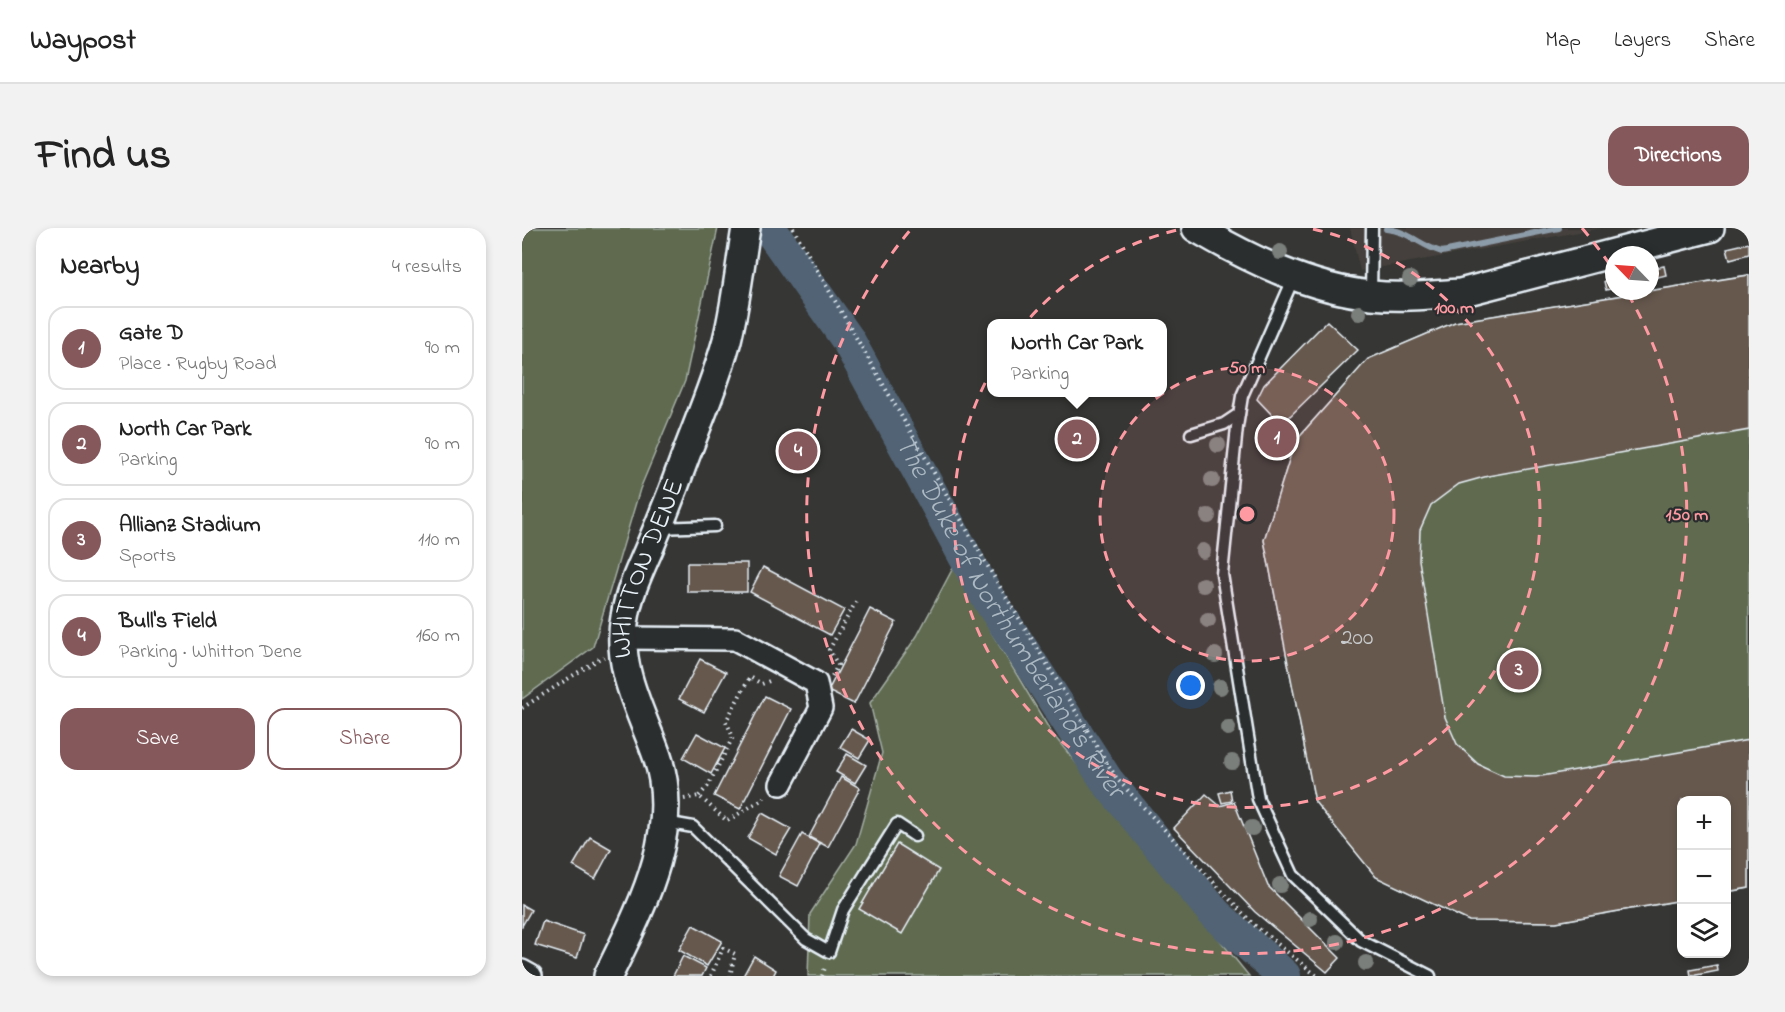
<!DOCTYPE html>
<html lang="en">
<head>
<meta charset="utf-8">
<style>
	body { margin:0; font-family:"Indie Flower",sans-serif; background:#f2f2f2; color:#222 }
	.controls { position:absolute; right:18px; bottom:18px; display:grid; overflow:hidden; border-radius:12px; box-shadow:0 3px 9px #0003 }
	.controls button { width:54px; height:54px; display:grid; place-items:center; padding:0; border:0; border-bottom:2px solid #e0e0e0; background:#fff; color:#222; font:30px sans-serif }
	.compass { position:absolute; left:1083px; top:18px; width:54px; height:54px; border-radius:50%; background:#fff; box-shadow:0 3px 9px #0003; rotate:295deg }
	.you { position:absolute; left:669px; top:458px; width:21px; height:21px; margin:-15px; border:4px solid #fff; border-radius:50%; background:#1a73e8; box-shadow:0 0 0 9px #1a73e833 }
	.badge { display:grid; place-items:center; width:39px; height:39px; border-radius:50%; background:#85585c; color:#fff; font-size:20px; font-weight:700 }
	.pin { position:absolute; translate:-50% -50%; border:3px solid #fff; box-shadow:0 2px 6px #0006 }
	.popup { position:absolute; left:465px; top:91px; width:180px; height:78px; box-sizing:border-box; display:grid; place-content:center; border-radius:12px; background:#fff; filter:drop-shadow(0 2px 4px #0005); font-size:20px; white-space:nowrap; color:#767676 }
	.popup b { font-size:22px; color:#222 }
	.popup::after { content:''; position:absolute; left:50%; top:100%; margin-left:-12px; border:12px solid transparent; border-top-color:#fff }
	.list { margin:0; padding:0; list-style:none }
	h2 { display:flex; justify-content:space-between; align-items:center; height:78px; margin:0; padding:0 24px; font-size:26px }
	h2 small { font-size:20px; font-weight:400; color:#767676 }
	.list li { display:grid; grid-template-columns:39px 1fr auto; gap:18px; align-items:center; box-sizing:border-box; height:84px; margin:0 12px 12px; padding:0 12px; border:2px solid #e0e0e0; border-radius:18px }
	.list b { display:block; font-size:22px; white-space:nowrap }
	.list p { margin:0; font-size:20px; white-space:nowrap; color:#767676 }
	.list em { font-size:20px; font-style:normal; color:#767676 }
	.actions { display:flex; gap:12px; padding:18px 24px }
	.actions a { flex:1; padding:14px 0; border:2px solid #85585c; border-radius:18px; text-align:center; font-size:21px; color:#85585c }
	.actions .main { background:#85585c; color:#fff }
	.icon { flex:none; width:33px; height:33px; fill:none; stroke:currentColor; stroke-width:2; stroke-linecap:round; stroke-linejoin:round }
	.map { position:relative; flex:none; width:1227px; height:748px; overflow:hidden; border-radius:18px }
	header { display:flex; align-items:center; gap:36px; box-sizing:border-box; height:84px; padding:0 30px; background:#fff; border-bottom:2px solid #e0e0e0 }
	header strong { font-size:28px }
	nav { display:flex; gap:33px; margin-inline-start:auto; font-size:21px }
	.intro { display:flex; align-items:center; justify-content:space-between; box-sizing:border-box; height:144px; padding:0 36px }
	h1 { margin:0; font-size:42px }
	.button { padding:15px 27px; border-radius:18px; background:#85585c; color:#fff; font-size:21px; font-weight:700 }
	main { display:flex; gap:36px; padding:0 36px }
	aside { flex:1; background:#fff; border-radius:18px; box-shadow:0 3px 9px #0003 }
	.map>svg:first-child { display:block }
</style>
</head>
<body>
<header>
<strong>Waypost</strong>
<nav><a>Map</a><a>Layers</a><a>Share</a></nav>
</header>
<div class="intro"><h1>Find us</h1><a class="button">Directions</a></div>
<main>
<aside>
<h2>Nearby<small>4 results</small></h2>
<ul class="list">
<li><span class="badge">1</span><div><b>Gate D</b><p>Place · Rugby Road</p></div><em>90 m</em></li>
<li><span class="badge">2</span><div><b>North Car Park</b><p>Parking</p></div><em>90 m</em></li>
<li><span class="badge">3</span><div><b>Allianz Stadium</b><p>Sports</p></div><em>110 m</em></li>
<li><span class="badge">4</span><div><b>Bull's Field</b><p>Parking · Whitton Dene</p></div><em>160 m</em></li>
</ul>
<div class="actions"><a class="main">Save</a><a>Share</a></div>
</aside>
<div class="map">
<svg width="1227" height="748" viewBox="0 0 1227 748">
	<rect width="100%" height="100%" fill="#363634"/>
	<filter id="ink" filterUnits="userSpaceOnUse"><feTurbulence type="fractalNoise" baseFrequency=".0167" numOctaves="2"/><feDisplacementMap in="SourceGraphic" scale="12" xChannelSelector="R" yChannelSelector="G"/><feConvolveMatrix kernelMatrix="1 2 1 2 8 2 1 2 1" color-interpolation-filters="sRGB"/></filter>
	<g filter="url(#ink)">
		<polygon fill="#44403c" points="828,0 1080,0 838,43"/>
		<g fill="#5f6a50" stroke="#a4aea4" stroke-width="1.5">
			<polygon points="0,0 196,0 163,153 118,261 71,419 0,471"/>
			<polygon points="1227,47 1227,660 1205,664 1204,572 1160,572 1159,672 1034,694 947,693 854,649 793,574 742,312 773,213 846,131 933,94"/>
			<polygon points="431,340 529,504 727,748 286,748 288,686 334,616 360,525 348,475 395,408"/>
		</g>
		<g fill="none" stroke-linecap="round" stroke-linejoin="round">
			<path stroke="#8d9ca9" stroke-width="6" d="M 864,1 C 885,2 900,19 920,24 L 1037,0"/>
			<path stroke="#516474" stroke-width="34" id="s1" d="M 247,0 L 326,112 L 463,365 L 585,553 L 693,686 L 762,748"/>
		</g>
		<g fill="#66594d" stroke="#e8f1f8" stroke-width="1.5">
			<polygon points="1227,15 1227,26 1208,31 1205,20"/>
			<polygon points="1142,38 1144,47 1128,51 1128,41"/>
			<polygon points="1227,47 1227,202 966,248 937,256 909,277 898,302 897,332 923,489 935,516 956,536 982,548 1014,549 1227,512 1227,660 1204,664 1204,572 1160,572 1160,672 1034,694 947,693 854,649 793,574 742,312 773,213 846,131 933,94"/>
			<polygon points="1092,50 1092,60 1084,62 1082,53"/>
			<polygon points="805,93 836,122 764,192 752,189 735,171 742,157"/>
			<polygon points="760,194 765,196 751,227 746,224"/>
			<rect x="165" y="335" width="60" height="29"/>
			<polygon points="241,339 322,382 308,407 228,364"/>
			<polygon points="348,381 374,394 332,476 306,463"/>
			<polygon points="178,431 204,444 182,484 157,471"/>
			<polygon points="243,468 269,481 218,581 192,568"/>
			<polygon points="329,501 348,512 337,530 318,519"/>
			<polygon points="175,505 203,520 189,546 161,530"/>
			<polygon points="325,526 344,537 333,555 314,544"/>
			<polygon points="319,549 338,560 306,619 287,609"/>
			<polygon points="708,562 710,573 700,575 697,565"/>
			<polygon points="684,566 698,578 712,574 746,658 818,730 805,744 733,684 652,600"/>
			<polygon points="240,585 269,601 254,626 226,610"/>
			<polygon points="280,606 298,616 276,658 257,648"/>
			<polygon points="68,609 89,621 73,651 51,638"/>
			<polygon points="375,616 417,642 380,706 337,681"/>
			<polygon points="0,677 9,682 0,698"/>
			<polygon points="21,693 62,707 55,730 13,717"/>
			<polygon points="171,697 200,713 185,738 157,722"/>
			<polygon points="161,728 184,740 180,748 151,748"/>
			<polygon points="232,728 254,742 251,748 221,748"/>
			<polygon points="1195,737 1196,743 1169,748 1168,742"/>
		</g>
		<g fill="none" stroke-linecap="round" stroke-linejoin="round">
			<defs>
				<g id="service">
					<polyline points="772,49 720,168 715,199 700,346 736,571 771,647 839,713 908,748"/>
					<polyline points="849,67 850,0"/>
					<polyline points="669,206 702,196 717,186"/>
					<polyline points="136,300 193,298"/>
					<polyline points="143,594 171,599 284,711 307,724 321,682 375,596 393,608"/>
				</g>
				<g id="minor">
					<polyline points="101,410 213,411 294,455 299,480 259,556"/>
					<polyline points="0,743 9,748"/>
				</g>
				<g id="tertiary">
					<path d="M 674,0 C 727,31 788,61 850,67 C 879,70 909,67 938,65 L 1188,0"/>
					<path id="s2" d="M 86,748 C 118,682 161,603 135,528 C 119,482 93,439 103,389 C 107,363 119,340 129,316 C 141,288 152,260 162,232 C 177,192 194,153 205,112 C 214,76 218,37 224,0"/>
				</g>
			</defs>
			<use href="#service" stroke="#e8f1f8" stroke-width="15"/>
			<use href="#minor" stroke="#e8f1f8" stroke-width="26"/>
			<use href="#tertiary" stroke="#e8f1f8" stroke-width="32"/>
			<g stroke="#e8f1f8" stroke-width="4" stroke-dasharray="1.5 4.5" stroke-linecap="butt">
				<polyline points="271,0 475,354 595,551 731,696 795,748"/>
				<polyline points="310,448 316,437 307,422 336,370"/>
				<polyline points="0,480 77,431 82,429"/>
				<polyline points="177,568 186,558 211,509 204,493 228,449 240,456 250,452"/>
				<polyline points="162,571 177,568 205,593 241,571 244,565"/>
				<polyline points="189,748 201,720 213,726 208,748"/>
				<polyline points="300,748 304,737"/>
			</g>
			<use href="#service" stroke="#2a2d2e" stroke-width="10"/>
			<use href="#minor" stroke="#2a2d2e" stroke-width="21"/>
			<use href="#tertiary" stroke="#2a2d2e" stroke-width="27"/>
		</g>
		<g fill="#7a7f7b">
			<circle cx="758" cy="24" r="8"/>
			<circle cx="888" cy="51" r="8"/>
			<circle cx="837" cy="85" r="8"/>
			<circle cx="696" cy="217" r="8"/>
			<circle cx="690" cy="252" r="8"/>
			<circle cx="686" cy="288" r="8"/>
			<circle cx="681" cy="323" r="8"/>
			<circle cx="681" cy="357" r="8"/>
			<circle cx="686" cy="392" r="8"/>
			<circle cx="693" cy="427" r="8"/>
			<circle cx="698" cy="459" r="8"/>
			<circle cx="706" cy="500" r="8"/>
			<circle cx="710" cy="534" r="8"/>
			<circle cx="730" cy="600" r="8"/>
			<circle cx="758" cy="657" r="8"/>
			<circle cx="788" cy="691" r="8"/>
			<circle cx="815" cy="714" r="8"/>
			<circle cx="844" cy="735" r="8"/>
		</g>
	</g>
	<circle cx="725" cy="286" r="147" fill="#ff9aa2" fill-opacity=".12"/>
	<g fill="none" stroke="#ff9aa2" stroke-width="3" stroke-dasharray="10 8">
		<circle cx="725" cy="286" r="147"/>
		<path d="M791 1A293 293 0 1 1 659 1"/>
		<path d="M1060 0A440 440 0 0 1 1092 43M1106 66A440 440 0 1 1 390 0"/>
	</g>
	<g text-anchor="middle" dominant-baseline="central" stroke-width="4.5" stroke-linejoin="round" paint-order="stroke">
		<g font-size="24" fill="#c8cbcd">
			<text x="835" y="410">200</text>
		</g>
		<g font-size="27" fill="#e8f1f8" stroke="#2a2d2e">
			<text stroke="none"><textPath href="#s2" startOffset="429">WHITTON DENE</textPath></text>
		</g>
		<g font-size="28" font-style="italic" fill="#acb9c3" stroke="#2a2d2e">
			<text stroke="none"><textPath href="#s1" startOffset="458">The Duke of Northumberland's River</textPath></text>
		</g>
	</g>
	<circle cx="725" cy="286" r="9" fill="#ff9aa2" stroke="#2a2d2e" stroke-width="3"/>
	<g font-size="18" text-anchor="middle" font-weight="bold" fill="#ff9aa2" stroke="#2a2d2e" stroke-width="4.5" stroke-linejoin="round" paint-order="stroke">
		<text x="932" y="85">100 m</text>
		<text x="725" y="145">50 m</text>
		<text x="1165" y="292">150 m</text>
	</g>
</svg>
<div class="controls">
<button>+</button>
<button>−</button>
<button><svg class="icon" aria-label="layers" viewBox="0 0 24 24"><path d="M12 4l9 5-9 5-9-5zM3 14l9 5 9-5"/></svg></button>
</div>
<svg class="compass" viewBox="-18 -18 36 36"><path d="M0-13l5 13h-10z" fill="#e53935"/><path d="M0 13l5-13h-10z" fill="#767676"/></svg>
<div class="you"></div>
<div class="pin badge" style="left:755px;top:210px">1</div>
<div class="pin badge" style="left:555px;top:211px">2</div>
<div class="popup"><b>North Car Park</b>Parking</div>
<div class="pin badge" style="left:997px;top:442px">3</div>
<div class="pin badge" style="left:276px;top:223px">4</div>
</div>
</main>
</body>
</html>
